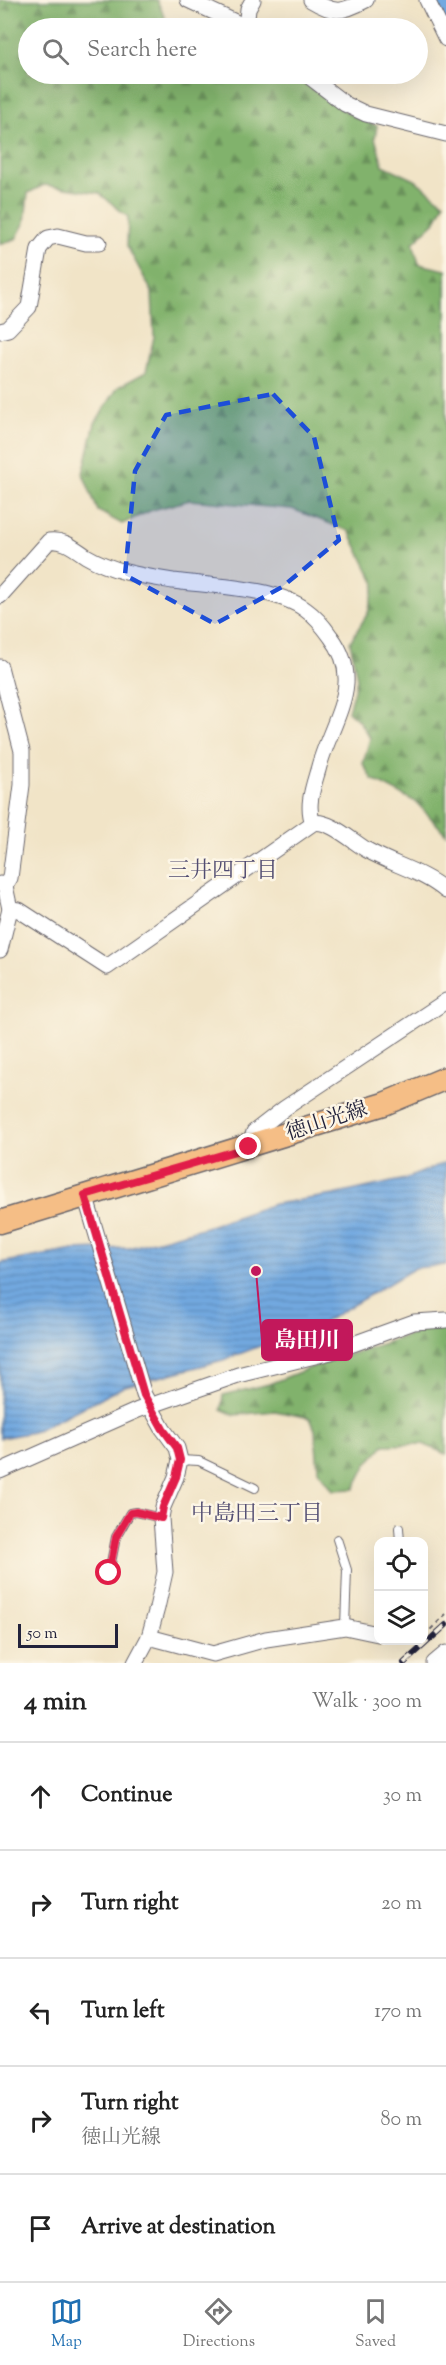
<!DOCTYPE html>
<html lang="en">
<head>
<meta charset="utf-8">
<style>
	body { margin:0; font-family:"Sorts Mill Goudy","Noto Serif JP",serif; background:#f2f2f2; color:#222 }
	.controls { position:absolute; right:18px; bottom:18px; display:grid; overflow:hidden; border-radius:12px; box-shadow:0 6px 24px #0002 }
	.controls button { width:54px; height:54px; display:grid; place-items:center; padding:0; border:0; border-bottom:2px solid #e0e0e0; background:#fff; color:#222; font:30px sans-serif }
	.scale { position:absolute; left:18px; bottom:15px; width:100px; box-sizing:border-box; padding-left:6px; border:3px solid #22223b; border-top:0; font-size:16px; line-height:21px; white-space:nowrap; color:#22223b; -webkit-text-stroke:4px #fcf5e5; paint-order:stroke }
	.stop { position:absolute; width:18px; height:18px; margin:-14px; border:4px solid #e11d48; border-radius:50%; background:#fff }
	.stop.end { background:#e11d48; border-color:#fff; box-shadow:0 2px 6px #0008 }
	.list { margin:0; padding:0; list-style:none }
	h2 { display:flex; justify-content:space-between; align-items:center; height:78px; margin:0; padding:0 24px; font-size:26px }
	h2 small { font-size:20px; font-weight:400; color:#767676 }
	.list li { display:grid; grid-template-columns:39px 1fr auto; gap:18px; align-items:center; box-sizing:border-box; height:108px; padding:0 24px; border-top:2px solid #e0e0e0 }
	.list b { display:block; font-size:22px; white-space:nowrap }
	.list p { margin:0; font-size:20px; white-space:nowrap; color:#767676 }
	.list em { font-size:20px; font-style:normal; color:#767676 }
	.icon { flex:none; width:33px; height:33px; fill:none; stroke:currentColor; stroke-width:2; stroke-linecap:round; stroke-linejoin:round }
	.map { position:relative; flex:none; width:446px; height:1663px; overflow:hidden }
	.search { position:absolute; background:#fff; box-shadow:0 6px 24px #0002; left:18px; right:18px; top:18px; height:66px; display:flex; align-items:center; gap:15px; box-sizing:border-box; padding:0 21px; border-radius:33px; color:#767676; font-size:22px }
	.sheet { height:618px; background:#fff }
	nav { display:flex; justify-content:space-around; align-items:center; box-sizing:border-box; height:84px; border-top:2px solid #e0e0e0; background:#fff; font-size:16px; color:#767676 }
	nav a { display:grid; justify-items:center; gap:3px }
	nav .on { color:#1f6fb2 }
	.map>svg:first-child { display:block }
</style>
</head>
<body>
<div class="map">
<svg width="446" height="1663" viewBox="0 0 446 1663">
	<defs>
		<pattern id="forest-firs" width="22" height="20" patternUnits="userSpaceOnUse" patternTransform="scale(1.5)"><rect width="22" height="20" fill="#81b26c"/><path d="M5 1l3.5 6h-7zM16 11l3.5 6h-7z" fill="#69905a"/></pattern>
		<pattern id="water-rules" width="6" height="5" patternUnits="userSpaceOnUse" patternTransform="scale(1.5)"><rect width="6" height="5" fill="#72a9e0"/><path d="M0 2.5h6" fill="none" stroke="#5d89b7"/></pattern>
	</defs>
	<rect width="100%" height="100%" fill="#fcf5e5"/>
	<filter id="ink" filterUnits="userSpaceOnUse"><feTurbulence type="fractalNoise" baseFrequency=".0167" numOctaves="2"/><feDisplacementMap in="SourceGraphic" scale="12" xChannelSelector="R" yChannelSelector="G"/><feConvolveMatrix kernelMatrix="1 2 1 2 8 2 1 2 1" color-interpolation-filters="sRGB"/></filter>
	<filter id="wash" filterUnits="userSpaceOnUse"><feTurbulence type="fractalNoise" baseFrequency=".008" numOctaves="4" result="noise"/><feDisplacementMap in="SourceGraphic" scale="24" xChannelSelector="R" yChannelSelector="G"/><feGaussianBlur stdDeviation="1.35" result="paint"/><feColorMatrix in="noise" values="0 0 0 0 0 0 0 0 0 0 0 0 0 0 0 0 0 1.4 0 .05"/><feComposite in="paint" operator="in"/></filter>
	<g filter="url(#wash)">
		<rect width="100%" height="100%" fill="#f1e4c7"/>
		<g fill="url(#forest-firs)" stroke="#526a54" stroke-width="1.5">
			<polygon points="0,0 157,0 166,20 167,28 28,28 28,74 290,74 353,116 377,126 375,138 383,165 415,180 444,203 436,221 413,243 419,264 446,270 446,834 416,802 372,779 363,764 370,738 359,721 348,711 357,679 350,642 368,613 375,584 349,531 292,509 190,500 152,510 122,524 98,511 83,474 95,423 118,387 146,372 154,337 152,292 127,246 128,217 99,193 44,185 28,193 25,222 16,239 0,244"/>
			<polygon points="430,1328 446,1328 446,1454 423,1444 384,1445 367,1464 354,1489 333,1490 318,1470 315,1430 310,1418 275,1411 233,1415 221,1410 223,1395 269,1384 312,1367"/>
		</g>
		<polygon fill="url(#water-rules)" stroke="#4a668e" stroke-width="1.5" points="446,1162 446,1265 415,1268 324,1322 223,1360 125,1386 33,1432 0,1438 0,1263 74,1250 129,1248 206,1227 274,1204 334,1195 405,1179"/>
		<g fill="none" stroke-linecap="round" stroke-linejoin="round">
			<polyline stroke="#72a9e0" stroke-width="24" points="439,0 446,14"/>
		</g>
	</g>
	<g filter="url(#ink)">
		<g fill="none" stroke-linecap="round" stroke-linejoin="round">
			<defs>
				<g id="lane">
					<polyline points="180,1460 199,1461 255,1488"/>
					<polyline points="399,1528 400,1542"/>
					<polyline points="337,1539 347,1570 345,1627"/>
					<polyline points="109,1573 116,1537 130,1513 136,1512 161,1518"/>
				</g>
				<g id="street">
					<polyline points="188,0 248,28"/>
					<path d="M 311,0 C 334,14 342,13 366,0"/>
					<polyline points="427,0 446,39"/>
					<polyline points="246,28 248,9 253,0"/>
					<polyline points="306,74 345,104 366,114 446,134"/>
					<polyline points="0,331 8,329 29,307 39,249 48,238 58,236 86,243 99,243"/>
					<path d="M 0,596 L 49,541 C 64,539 74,548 86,556 C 113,572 142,576 173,581 C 210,586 276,587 306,610 C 316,617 324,627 331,637 C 341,650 347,667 346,683 C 344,711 325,741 318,770 C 313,787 306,806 313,823"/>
					<polyline points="0,667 22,751 22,785 10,878 5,886"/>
					<polyline points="0,884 5,886 10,909 0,950"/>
					<path d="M 10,909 L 19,910 L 107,967 L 313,823 C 329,819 353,842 367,850 C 393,865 422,871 446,891"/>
					<polyline points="249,1147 254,1132 285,1108 446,1001"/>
					<polyline points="85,1195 144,1395 163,1429 177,1448 180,1460 176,1477 163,1507 161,1518 165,1572 157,1608 149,1637 135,1663"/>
					<polyline points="0,1471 138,1410 238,1375 331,1352 414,1322 446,1320"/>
					<polyline points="149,1637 213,1654 266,1639 345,1627 378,1634"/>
					<polyline points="434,1663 446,1653"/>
				</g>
				<polyline id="primary" points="0,1222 384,1104 446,1078"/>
			</defs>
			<use href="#lane" stroke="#6a666c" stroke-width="10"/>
			<use href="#street" stroke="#6a666c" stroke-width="17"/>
			<use href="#primary" stroke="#6a666c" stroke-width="25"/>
			<polyline stroke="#6a666c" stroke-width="2" stroke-dasharray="4.5 4.5" stroke-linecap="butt" points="424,1636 446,1614"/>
			<use href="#lane" stroke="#fff" stroke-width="8"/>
			<use href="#street" stroke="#fff" stroke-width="15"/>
			<use href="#primary" stroke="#f5be86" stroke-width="22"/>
			<defs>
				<polyline id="rail" points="404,1663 446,1625"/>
			</defs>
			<use href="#rail" stroke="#22223b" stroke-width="6"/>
			<use href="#rail" stroke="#fcf5e5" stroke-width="4" stroke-dasharray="11" stroke-linecap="butt"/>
		</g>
	</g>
	<g fill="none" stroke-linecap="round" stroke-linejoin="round" filter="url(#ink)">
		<polyline stroke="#e11d48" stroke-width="8" points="109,1573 116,1537 130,1513 136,1512 161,1518 163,1507 176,1477 180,1460 177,1448 163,1429 144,1395 85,1195 249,1147"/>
	</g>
	<path fill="#1d4ed8" fill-opacity="0.2" stroke="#1d4ed8" stroke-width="4.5" stroke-dasharray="12 8" stroke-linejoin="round" d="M 273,394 L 314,437 L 339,540 L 282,587 L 215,624 L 125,575 L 135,471 L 166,415 Z"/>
	<g text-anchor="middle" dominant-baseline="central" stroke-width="5" stroke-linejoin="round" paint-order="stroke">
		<g font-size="21" fill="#22223b" stroke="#fcf5e5">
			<text transform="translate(327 1122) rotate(-18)">徳山光線</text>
		</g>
		<g font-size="22" fill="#524d72" stroke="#fcf5e5">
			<text x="223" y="872">三井四丁目</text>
			<text x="257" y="1515">中島田三丁目</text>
		</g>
	</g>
	<path fill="none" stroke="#c2185b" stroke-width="2" d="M256 1271L262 1340"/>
	<circle fill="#c2185b" stroke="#fcf5e5" stroke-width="2" cx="256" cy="1271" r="6"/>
	<rect fill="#c2185b" stroke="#c2185b" stroke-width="2" x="262" y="1320" width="90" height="40" rx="6"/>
	<g font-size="22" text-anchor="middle" font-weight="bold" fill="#fff">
		<text x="307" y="1347">島田川</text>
	</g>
</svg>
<div class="controls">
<button><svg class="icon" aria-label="locate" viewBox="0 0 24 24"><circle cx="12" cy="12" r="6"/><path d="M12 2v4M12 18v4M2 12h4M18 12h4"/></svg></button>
<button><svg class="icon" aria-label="layers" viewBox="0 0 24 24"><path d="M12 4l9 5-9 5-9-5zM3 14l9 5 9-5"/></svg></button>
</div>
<div class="scale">50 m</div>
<div class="stop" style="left:109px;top:1573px"></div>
<div class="stop end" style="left:249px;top:1147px"></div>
<div class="search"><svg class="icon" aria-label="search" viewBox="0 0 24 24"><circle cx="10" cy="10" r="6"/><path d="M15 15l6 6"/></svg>Search here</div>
</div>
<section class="sheet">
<h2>4 min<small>Walk · 300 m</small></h2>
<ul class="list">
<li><svg class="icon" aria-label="ahead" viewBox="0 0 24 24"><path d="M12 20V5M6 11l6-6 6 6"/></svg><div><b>Continue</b></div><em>30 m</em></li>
<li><svg class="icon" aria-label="right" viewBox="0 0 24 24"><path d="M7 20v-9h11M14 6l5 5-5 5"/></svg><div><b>Turn right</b></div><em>20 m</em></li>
<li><svg class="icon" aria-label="left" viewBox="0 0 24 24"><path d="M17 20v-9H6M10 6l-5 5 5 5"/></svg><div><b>Turn left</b></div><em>170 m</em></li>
<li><svg class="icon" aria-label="right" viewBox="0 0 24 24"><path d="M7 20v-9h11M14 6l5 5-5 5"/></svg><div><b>Turn right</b><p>徳山光線</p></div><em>80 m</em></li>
<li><svg class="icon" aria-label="arrive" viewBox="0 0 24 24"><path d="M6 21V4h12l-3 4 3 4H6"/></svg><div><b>Arrive at destination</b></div></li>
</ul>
</section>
<nav>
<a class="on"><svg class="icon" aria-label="map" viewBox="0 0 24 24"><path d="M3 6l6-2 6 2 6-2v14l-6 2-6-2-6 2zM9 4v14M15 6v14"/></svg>Map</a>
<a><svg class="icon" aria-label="directions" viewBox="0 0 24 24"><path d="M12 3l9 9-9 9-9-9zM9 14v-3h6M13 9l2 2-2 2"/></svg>Directions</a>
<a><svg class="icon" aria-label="saved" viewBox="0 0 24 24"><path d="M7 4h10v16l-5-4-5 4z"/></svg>Saved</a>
</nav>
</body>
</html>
